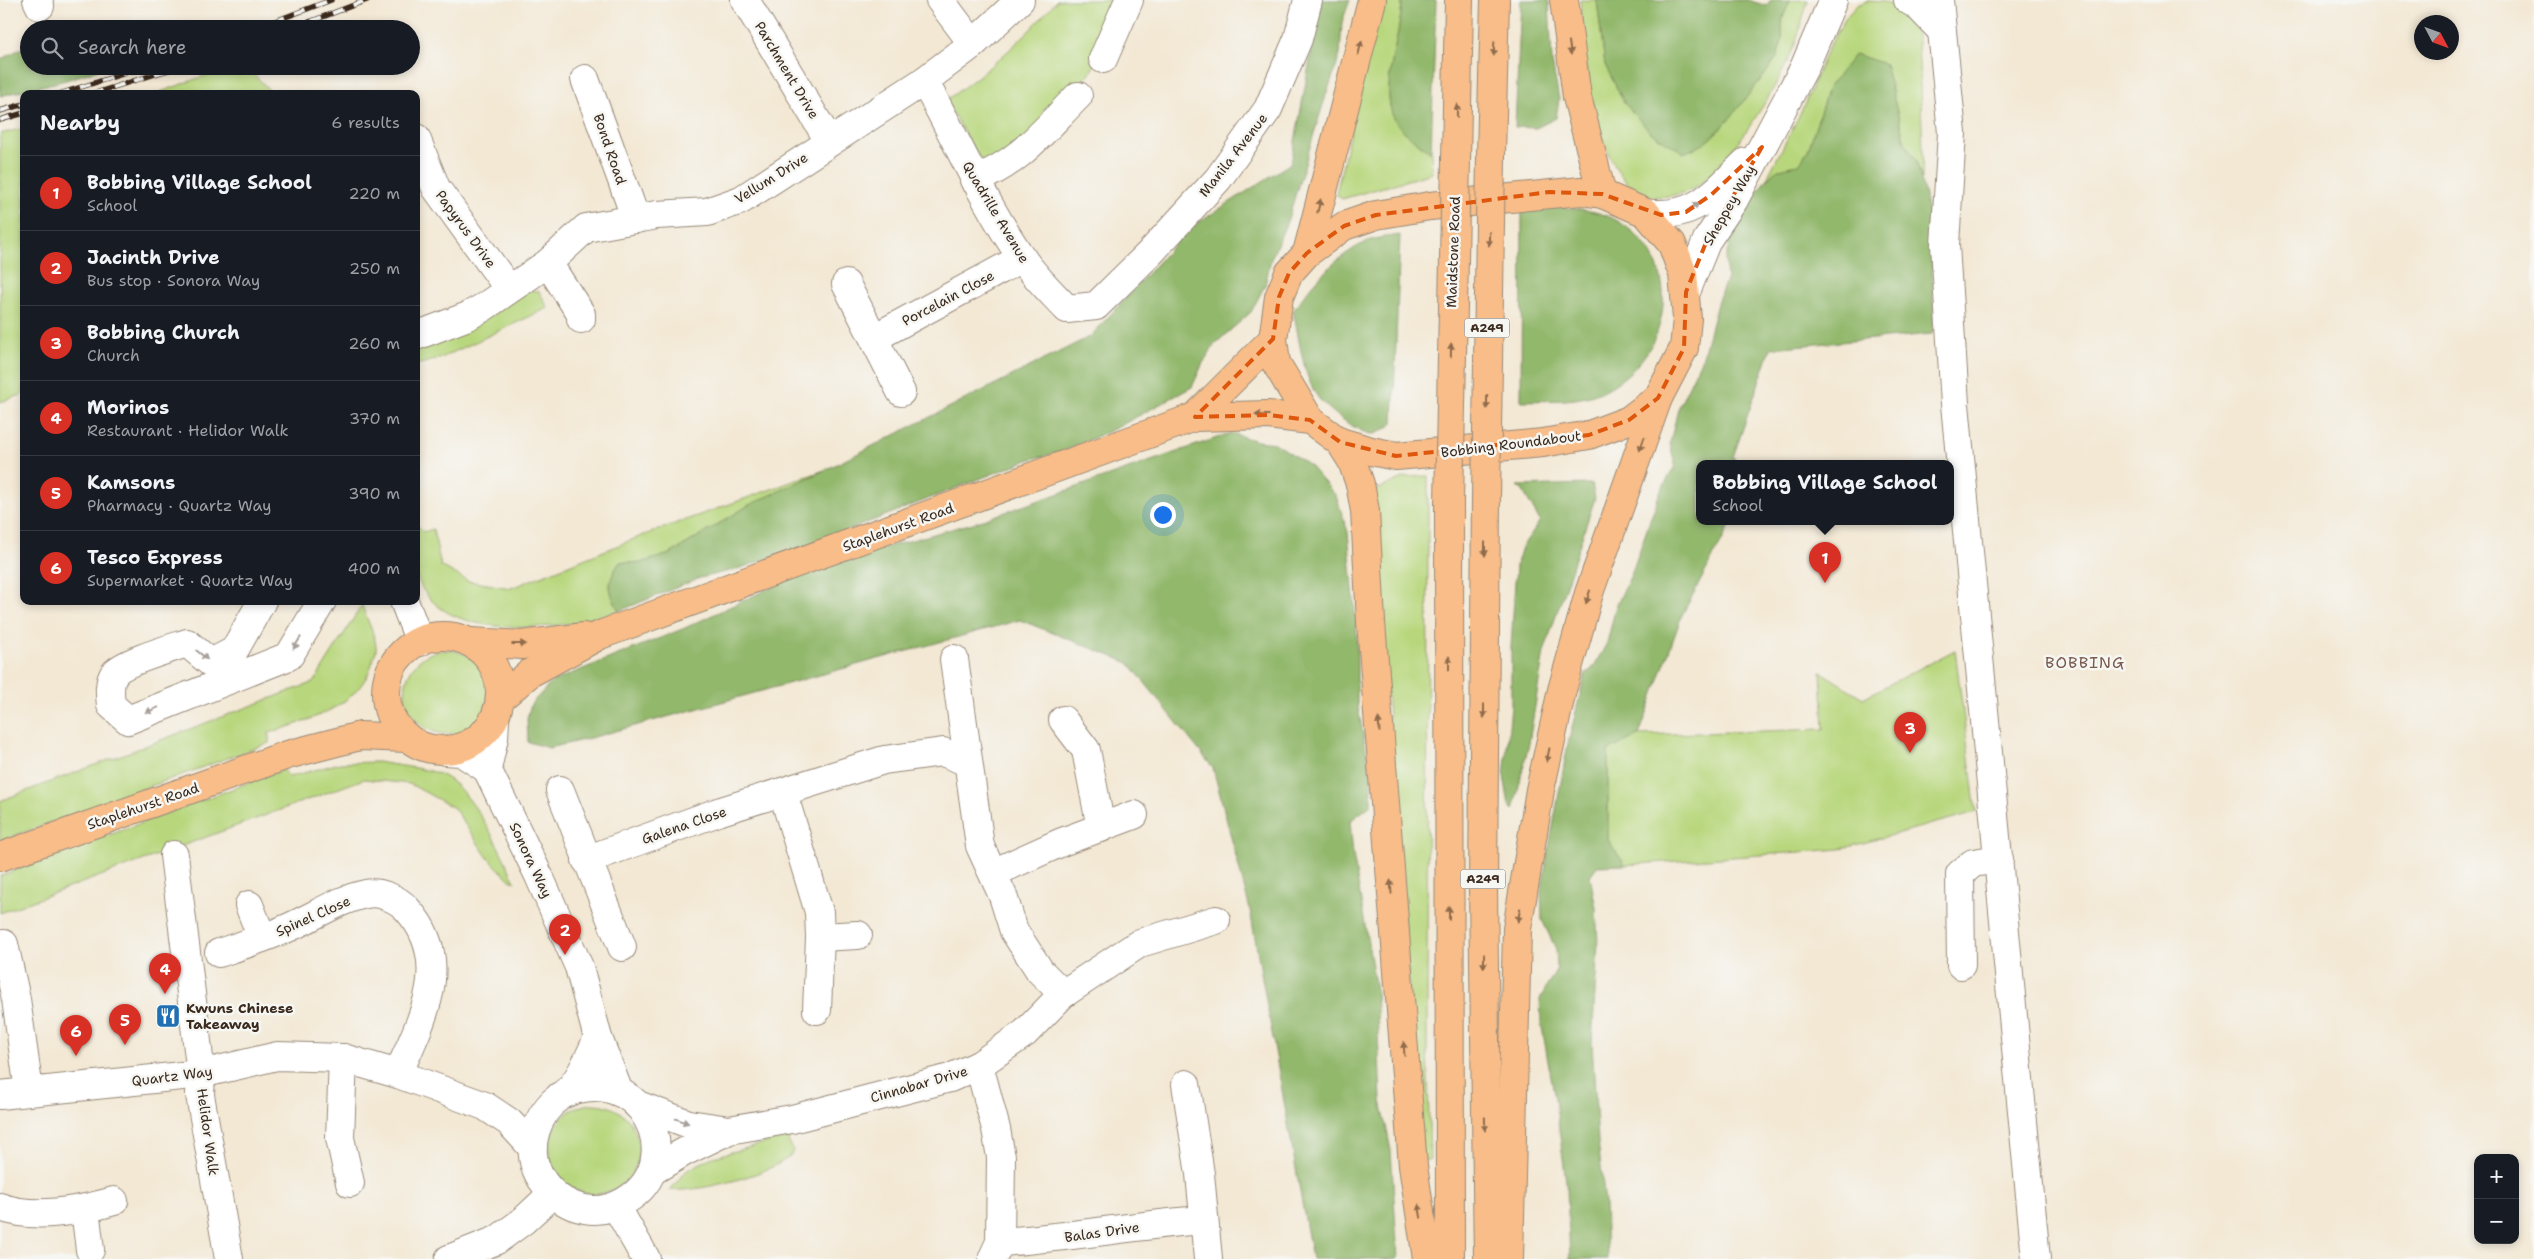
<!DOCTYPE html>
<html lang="en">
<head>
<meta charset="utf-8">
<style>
	body { margin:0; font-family:"Shantell Sans",sans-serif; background:#242831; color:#f1f3f6 }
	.controls { position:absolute; right:15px; bottom:15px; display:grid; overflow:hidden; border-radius:10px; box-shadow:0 2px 8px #0003 }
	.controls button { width:45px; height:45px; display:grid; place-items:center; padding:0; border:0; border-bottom:1px solid #363941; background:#171b24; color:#f1f3f6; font:25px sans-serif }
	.compass { position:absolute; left:2414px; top:15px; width:45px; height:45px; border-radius:50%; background:#171b24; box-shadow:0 2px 8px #0003; rotate:131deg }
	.you { position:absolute; left:1162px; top:514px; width:18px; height:18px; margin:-12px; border:4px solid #fff; border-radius:50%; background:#1a73e8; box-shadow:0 0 0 8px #1a73e833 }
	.badge { display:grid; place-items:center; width:32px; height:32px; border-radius:50%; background:#d93025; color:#fff; font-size:16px; font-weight:700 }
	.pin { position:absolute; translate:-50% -41px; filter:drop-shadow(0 1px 2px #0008) }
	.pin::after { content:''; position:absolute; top:26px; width:18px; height:15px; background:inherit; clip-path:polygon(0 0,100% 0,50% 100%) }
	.popup { position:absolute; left:1696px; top:460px; width:258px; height:65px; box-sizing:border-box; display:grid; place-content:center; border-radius:10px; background:#171b24; filter:drop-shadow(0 1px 4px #0005); font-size:16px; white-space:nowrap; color:#9ea1a6 }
	.popup b { font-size:19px; color:#f1f3f6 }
	.popup::after { content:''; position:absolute; left:50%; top:100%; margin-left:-10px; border:10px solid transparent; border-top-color:#171b24 }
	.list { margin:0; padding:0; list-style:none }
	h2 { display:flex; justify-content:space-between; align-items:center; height:65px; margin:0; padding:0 20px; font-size:21px }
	h2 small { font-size:16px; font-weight:400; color:#9ea1a6 }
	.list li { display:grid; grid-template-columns:32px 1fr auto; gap:15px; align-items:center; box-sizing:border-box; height:75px; padding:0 20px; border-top:1px solid #363941 }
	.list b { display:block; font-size:19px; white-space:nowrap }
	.list p { margin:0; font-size:16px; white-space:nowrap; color:#9ea1a6 }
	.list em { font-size:16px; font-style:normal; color:#9ea1a6 }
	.icon { flex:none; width:28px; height:28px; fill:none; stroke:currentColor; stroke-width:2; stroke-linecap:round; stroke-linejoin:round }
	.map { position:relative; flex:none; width:2534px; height:1259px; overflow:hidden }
	.search { position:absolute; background:#171b24; box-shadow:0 2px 8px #0003; left:20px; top:20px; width:400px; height:55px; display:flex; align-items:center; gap:12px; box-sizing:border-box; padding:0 18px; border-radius:28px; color:#9ea1a6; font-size:19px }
	.panel { position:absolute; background:#171b24; box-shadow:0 2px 8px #0003; left:20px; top:90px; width:400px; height:515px; border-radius:10px }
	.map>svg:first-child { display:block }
</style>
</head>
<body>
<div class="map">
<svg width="2534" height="1259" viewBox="0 0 2534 1259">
	<rect width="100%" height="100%" fill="#f6f6f2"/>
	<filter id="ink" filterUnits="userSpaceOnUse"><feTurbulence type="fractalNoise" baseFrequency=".02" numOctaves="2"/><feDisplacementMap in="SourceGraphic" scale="10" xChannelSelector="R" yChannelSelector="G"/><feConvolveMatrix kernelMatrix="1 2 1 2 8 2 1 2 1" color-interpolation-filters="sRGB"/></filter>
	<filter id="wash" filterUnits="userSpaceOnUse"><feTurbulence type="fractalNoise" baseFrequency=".0096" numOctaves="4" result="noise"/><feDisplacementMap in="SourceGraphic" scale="20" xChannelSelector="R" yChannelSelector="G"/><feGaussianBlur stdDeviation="1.12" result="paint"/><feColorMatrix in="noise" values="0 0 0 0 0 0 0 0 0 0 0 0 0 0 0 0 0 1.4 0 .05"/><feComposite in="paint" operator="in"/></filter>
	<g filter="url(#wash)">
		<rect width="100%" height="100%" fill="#f3e8d4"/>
		<g fill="#b8d77d" stroke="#7a804e">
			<path d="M 1057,0 L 1124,0 L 1106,44 L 1090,73 L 1029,140 L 987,170 L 945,101 C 990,69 1021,42 1057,0 Z"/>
			<path d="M 1380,0 L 1402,0 C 1402,35 1377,92 1396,122 C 1404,134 1420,144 1431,153 L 1432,173 L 1342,199 L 1336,194 Z"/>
			<path d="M 1580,0 L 1597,0 L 1605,65 L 1704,144 L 1726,123 L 1777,57 L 1782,41 L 1782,20 L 1790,0 L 1808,0 C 1804,14 1800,29 1795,44 C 1781,82 1731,163 1697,186 C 1683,196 1655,200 1639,194 C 1635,192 1631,187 1628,184 C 1591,145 1583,52 1580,0 Z"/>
			<polygon points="1867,1 1885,2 1903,7 1913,19 1918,41 1923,148 1922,180 1916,160 1905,143 1885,64 1828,88 1808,151 1799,165 1780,169 1767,178 1802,110 1828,48 1847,16 1857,5"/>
			<polygon points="231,66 246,66 273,94 155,94"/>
			<polygon points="24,128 24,394 0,402 0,134"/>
			<polygon points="525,290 539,291 548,308 439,359 416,365 416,344"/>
			<path d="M 827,469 L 746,507 L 670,554 L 640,563 L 620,562 C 606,583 608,589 619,611 C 602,615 584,622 567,624 C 521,630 441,633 419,582 C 412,566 416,542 416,524 L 424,532 L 433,529 L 441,566 L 468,581 L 511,588 L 644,535 Z"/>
			<polygon points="1428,476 1427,1040 1430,1160 1422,1160 1372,492 1405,477"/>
			<path d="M 362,605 C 366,618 374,632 376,646 C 377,651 373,659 372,664 C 359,707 307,721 269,733 L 269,743 L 0,841 L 0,801 L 314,682 Z"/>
			<circle cx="447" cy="692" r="42"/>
			<polygon points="1955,650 1976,812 1841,849 1625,865 1608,840 1608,750 1639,735 1824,729 1821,672 1863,698"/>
			<path d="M 378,762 C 397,766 420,767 439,774 C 471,786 501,851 515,882 L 510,880 L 488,858 L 454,808 L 410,784 L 364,779 L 0,913 L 0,876 L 277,772 L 284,770 L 289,777 L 340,763 Z"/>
			<circle cx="594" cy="1149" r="45"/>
			<path d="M 786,1137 L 790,1138 L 788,1141 L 794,1151 C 781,1173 695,1193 670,1190 L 686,1171 L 710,1158 Z"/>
		</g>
		<g fill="#92b86c" stroke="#667145">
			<path d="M 1321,0 L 1350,0 L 1342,22 L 1340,55 L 1324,101 L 1288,219 L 1271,259 L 1265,285 L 1251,312 L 1215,344 L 1203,363 L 1192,387 L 1114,429 L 1062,452 L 1028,460 L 805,547 L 734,570 L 700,578 L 619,611 C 608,589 606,583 620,562 L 640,563 L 670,554 L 749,505 L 827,469 L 1091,336 L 1188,229 L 1291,163 Z"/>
			<path d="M 1402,0 L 1436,0 L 1431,153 C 1420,144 1404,134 1396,122 C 1377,92 1402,35 1402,0 Z"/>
			<polygon points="1521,0 1548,0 1549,2 1552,62 1559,99 1556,118 1536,128 1515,127"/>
			<polygon points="1597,0 1748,0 1767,6 1771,0 1790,0 1782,20 1782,41 1777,57 1766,73 1726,123 1704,144 1684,153 1650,132 1625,104 1605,65"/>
			<polygon points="29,44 29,66 109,66 66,80 0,96 0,60"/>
			<polygon points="1855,54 1885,64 1905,143 1916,160 1925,196 1931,235 1934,328 1932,334 1771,348 1733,457 1738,464 1700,464 1700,522 1732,522 1682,615 1639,735 1608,751 1608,840 1625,865 1597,866 1590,876 1596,908 1598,943 1592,1043 1598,1141 1605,1203 1607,1259 1570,1259 1567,1189 1555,1099 1541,1022 1540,999 1557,968 1556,949 1542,920 1541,891 1568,744 1585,674 1593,668 1607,643 1616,606 1631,575 1660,492 1675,466 1670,443 1678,409 1703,356 1718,300 1727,278 1725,260 1734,226 1767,178 1780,169 1799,164 1808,151 1828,88"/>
			<path d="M 1558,207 C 1578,209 1598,210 1616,220 C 1688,262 1673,356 1603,391 C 1579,403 1547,400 1521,401 L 1522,210 Z"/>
			<path d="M 1400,235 L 1393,423 C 1387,428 1380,433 1373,434 C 1360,435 1324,407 1317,396 C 1301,371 1300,338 1293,311 C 1312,283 1335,257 1366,242 C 1376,237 1390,237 1400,235 Z"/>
			<polygon points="1231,433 1257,441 1275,443 1309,465 1336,496 1348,532 1357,635 1357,702 1371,776 1371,805 1350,821 1353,854 1376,990 1381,1100 1391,1151 1398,1259 1312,1259 1250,910 1213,768 1129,663 1020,620 583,740 549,748 528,742 527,719 531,704 553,681 685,628 778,584 862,554 980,521"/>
			<polygon points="1592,484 1595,498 1544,652 1528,748 1513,810 1509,805 1504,776 1511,707 1511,647 1516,566 1522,547 1540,521 1523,491 1517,486"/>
		</g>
	</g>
	<g filter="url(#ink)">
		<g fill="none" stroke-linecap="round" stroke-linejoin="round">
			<defs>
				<g id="minor">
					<polyline points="37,0 40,6"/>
					<polyline points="745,0 829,141"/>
					<polyline points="940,0 973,44"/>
					<polyline points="1908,0 1918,6 1941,30"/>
					<polyline points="1939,0 1952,133 1945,245 1955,404 2036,1259"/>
					<polyline points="1103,59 1129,0"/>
					<polyline points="585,79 636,219"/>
					<path d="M 924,81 C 957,140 983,202 1022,258 C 1035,277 1052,293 1067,309 L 1096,306 L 1151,252 L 1218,179 L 1268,109 L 1298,39 L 1308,0"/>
					<polyline points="416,138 436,188 509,289"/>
					<path d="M 974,180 C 1020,163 1045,129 1078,96"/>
					<path d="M 1646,213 C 1695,220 1714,192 1746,162"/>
					<polyline points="548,263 581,314 581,319"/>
					<polyline points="846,284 901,392"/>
					<polyline points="1686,292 1707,240 1734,200 1804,68 1833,0"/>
					<polyline points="416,336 468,316 484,307 548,263 586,228 657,215 707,212 741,200 924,81 973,44 1020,0"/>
					<polyline points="874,338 1022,258"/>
					<path d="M 262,601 L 234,651 L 211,663 L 187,643 C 172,648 121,663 114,674 C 108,684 110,695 111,705 L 128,720 L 289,656 L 322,601"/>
					<polyline points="404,601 420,642"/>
					<polyline points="954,659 980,846 1003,896 1014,931 1040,971 1063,994"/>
					<polyline points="1063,720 1086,750 1101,828"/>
					<polyline points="445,751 461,752 487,769 539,876 579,967 598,1038 619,1092"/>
					<polyline points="487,769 494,738 495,720"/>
					<polyline points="560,790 622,947"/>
					<polyline points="783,793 819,912 820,937 817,1010"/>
					<polyline points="174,855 201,1074 200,1095 229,1259"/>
					<polyline points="586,860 721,811 884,760 943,752 967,762"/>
					<polyline points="993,873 1062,842 1134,815"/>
					<polyline points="249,905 262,938"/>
					<polyline points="820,937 858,935"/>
					<polyline points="4,944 16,999 29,1091"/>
					<path d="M 219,953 C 240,946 262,939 283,930 C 311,919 336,900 366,894 C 380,891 398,899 407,909 C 455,961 422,1019 398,1074"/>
					<polyline points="1961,965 1960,874 1973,863 1999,859"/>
					<polyline points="343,1058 340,1138 350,1183"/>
					<polyline points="979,1065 996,1129 1001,1157 1000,1242 993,1257"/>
					<polyline points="1186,1084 1200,1174 1208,1259"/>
					<polyline points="0,1095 201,1074 277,1056 343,1058 398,1074 485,1106 509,1122 532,1147"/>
					<path d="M 560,1096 C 640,1056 692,1162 625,1201 C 613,1208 599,1212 585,1209 C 569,1206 555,1197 545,1184 C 524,1158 532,1124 553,1102 C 559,1097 566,1093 571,1087 C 583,1074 590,1054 598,1038"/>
					<polyline points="638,1105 689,1124 729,1130"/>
					<polyline points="652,1171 684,1152 729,1130 792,1119 950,1078 979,1065 1025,1033 1063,994 1140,943 1216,920"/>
					<polyline points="616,1206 646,1259"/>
					<path d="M 0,1207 C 35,1220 79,1211 114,1201"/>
					<polyline points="85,1209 90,1250"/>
					<path d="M 1000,1242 C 1068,1238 1135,1225 1203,1220"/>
					<polyline points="449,1259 497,1240 523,1221 552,1194"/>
				</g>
				<g id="major">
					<polygon points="1581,191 1602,194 1646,213 1672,244 1683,274 1687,319 1684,348 1658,398 1629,420 1589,435 1543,443 1396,456 1371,451 1340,442 1310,420 1276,363 1273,339 1279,297 1289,273 1307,253 1344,226 1376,215 1430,206"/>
					<polyline points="1195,417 1273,339"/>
					<circle cx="443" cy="693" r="57"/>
					<polyline points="471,642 522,645 584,637"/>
					<polyline points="501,698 530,673 600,635 1195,417 1268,415 1310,420"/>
					<polyline points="0,857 287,755 360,736 406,738"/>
				</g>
				<g id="highway">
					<polyline points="1564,0 1577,97 1602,194"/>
					<polyline points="1491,155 1495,0"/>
					<polyline points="1456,160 1459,0"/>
					<polyline points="1307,253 1372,0"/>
					<polyline points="1340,442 1352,461 1360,484 1365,511 1371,622 1413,1166 1427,1259"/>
					<polyline points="1486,500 1483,889 1488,1259"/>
					<polyline points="1449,503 1450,1259"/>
					<polyline points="1509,1259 1517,929 1540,790 1562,690 1589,593 1658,398"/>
				</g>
			</defs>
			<use href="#minor" stroke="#978979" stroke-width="30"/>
			<use href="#major" stroke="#978979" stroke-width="30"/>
			<use href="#highway" stroke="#978979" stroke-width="30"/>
			<use href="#minor" stroke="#fff" stroke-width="28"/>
			<use href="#major" stroke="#f8bd88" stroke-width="28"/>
			<use href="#highway" stroke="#f8bd88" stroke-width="28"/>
			<defs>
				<g id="rail">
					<polyline points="254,29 331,0"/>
					<polyline points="291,29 367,0"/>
					<polyline points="59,94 148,66"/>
					<polyline points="92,94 181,66"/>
					<polyline points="0,111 24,104"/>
					<polyline points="0,120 24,113"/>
				</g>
			</defs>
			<use href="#rail" stroke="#3b2a1e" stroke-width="5.5"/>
			<use href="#rail" stroke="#f6f6f2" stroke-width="4" stroke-dasharray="11" stroke-linecap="butt"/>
			<defs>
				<g id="highway-bridge">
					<polyline points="1486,500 1491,155"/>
					<polyline points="1449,503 1456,160"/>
				</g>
			</defs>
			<use href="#highway-bridge" stroke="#978979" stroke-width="30" stroke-linecap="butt"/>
			<use href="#highway-bridge" stroke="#f8bd88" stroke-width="28"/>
		</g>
		<defs><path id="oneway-solid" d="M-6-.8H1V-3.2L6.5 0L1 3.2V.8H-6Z" transform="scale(1.25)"/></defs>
		<g fill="#906c4e">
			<use href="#oneway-solid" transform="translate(1360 48) rotate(-75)"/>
			<use href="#oneway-solid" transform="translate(1570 48) rotate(81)"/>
			<use href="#oneway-solid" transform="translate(1494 49) rotate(92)"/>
			<use href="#oneway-solid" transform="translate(1457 111) rotate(-89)"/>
			<use href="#oneway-solid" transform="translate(1319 206) rotate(-76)"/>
			<use href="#oneway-solid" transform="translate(1489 239) rotate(91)"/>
			<use href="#oneway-solid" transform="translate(1451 350) rotate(-89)"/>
			<use href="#oneway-solid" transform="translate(1487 402) rotate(91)"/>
			<use href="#oneway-solid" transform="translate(1262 415) rotate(-180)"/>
			<use href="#oneway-solid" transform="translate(1642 444) rotate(110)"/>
			<use href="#oneway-solid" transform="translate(1485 549) rotate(90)"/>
			<use href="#oneway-solid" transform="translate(1588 597) rotate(107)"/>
			<use href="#oneway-solid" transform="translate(519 644)"/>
			<use href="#oneway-solid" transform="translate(1449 663) rotate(-90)"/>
			<use href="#oneway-solid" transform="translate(1484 711) rotate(90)"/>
			<use href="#oneway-solid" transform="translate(1379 725) rotate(-94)"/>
			<use href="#oneway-solid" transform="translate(1548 755) rotate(102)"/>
			<use href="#oneway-solid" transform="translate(1391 887) rotate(-94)"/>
			<use href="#oneway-solid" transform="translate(1449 913) rotate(-90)"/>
			<use href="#oneway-solid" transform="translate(1519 915) rotate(100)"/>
			<use href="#oneway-solid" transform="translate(1484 961) rotate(90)"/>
			<use href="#oneway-solid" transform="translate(1404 1049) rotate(-94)"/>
			<use href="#oneway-solid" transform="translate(1485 1124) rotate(89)"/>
			<use href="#oneway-solid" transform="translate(1420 1211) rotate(-99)"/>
		</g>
		<g fill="#a79f9a">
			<use href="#oneway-solid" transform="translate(1693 207) rotate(-34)"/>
			<use href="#oneway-solid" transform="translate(297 643) rotate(122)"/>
			<use href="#oneway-solid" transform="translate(202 655) rotate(40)"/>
			<use href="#oneway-solid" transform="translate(152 710) rotate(158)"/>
			<use href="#oneway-solid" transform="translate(682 1121) rotate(20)"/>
		</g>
	</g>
	<path fill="none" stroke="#df570d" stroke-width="4" stroke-dasharray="10 6" stroke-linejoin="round" d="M 1762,147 L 1707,240 L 1686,292 L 1684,348 L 1658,398 L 1629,420 L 1589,435 L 1396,456 L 1340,442 L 1310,420 L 1268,415 L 1195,417 L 1273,339 L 1279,297 L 1289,273 L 1307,253 L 1344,226 L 1376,215 L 1549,192 L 1602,194 L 1661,215 L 1686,212 L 1711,195 Z"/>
	<defs>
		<symbol id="restaurant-square" viewBox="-11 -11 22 22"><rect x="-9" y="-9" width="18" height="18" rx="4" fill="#1f6fb2" stroke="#f6f6f2"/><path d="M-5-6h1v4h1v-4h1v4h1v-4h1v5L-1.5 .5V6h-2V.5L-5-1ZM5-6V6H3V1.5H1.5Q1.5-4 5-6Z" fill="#fff"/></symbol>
	</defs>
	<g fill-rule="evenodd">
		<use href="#restaurant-square" x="154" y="1002" width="28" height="28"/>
	</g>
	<g text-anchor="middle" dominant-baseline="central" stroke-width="5" stroke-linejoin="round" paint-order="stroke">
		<g fill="#f6f6f2" stroke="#73675e" stroke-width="1">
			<rect x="1464.5" y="318.5" width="45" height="19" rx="4"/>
			<rect x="1460.5" y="869.5" width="45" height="19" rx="4"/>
		</g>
		<g font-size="12" font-weight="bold" fill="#3b2a1e">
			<text x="1487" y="328">A249</text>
			<text x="1483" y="879">A249</text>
		</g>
		<g font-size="14" fill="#3b2a1e" stroke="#f6f6f2">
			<text transform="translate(787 70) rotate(59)">Parchment Drive</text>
			<text transform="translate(610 149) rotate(71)">Bond Road</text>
			<text transform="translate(1233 155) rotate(-52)">Manila Avenue</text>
			<text transform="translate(771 178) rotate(-32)">Vellum Drive</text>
			<text transform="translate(1729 205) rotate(-60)">Sheppey Way</text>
			<text transform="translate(996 212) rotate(59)">Quadrille Avenue</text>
			<text transform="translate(466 229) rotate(54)">Papyrus Drive</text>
			<text transform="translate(1453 252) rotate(-88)">Maidstone Road</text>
			<text transform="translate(948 298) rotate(-28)">Porcelain Close</text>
			<text transform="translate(1511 444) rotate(-7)">Bobbing Roundabout</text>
			<text transform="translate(898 527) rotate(-20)">Staplehurst Road</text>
			<text transform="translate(143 806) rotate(-19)">Staplehurst Road</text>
			<text transform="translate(684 825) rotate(-19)">Galena Close</text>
			<text transform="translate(531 860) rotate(65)">Sonora Way</text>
			<text transform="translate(313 916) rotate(-24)">Spinel Close</text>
			<text transform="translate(172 1076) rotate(-7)">Quartz Way</text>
			<text transform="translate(919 1084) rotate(-16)">Cinnabar Drive</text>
			<text transform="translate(208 1132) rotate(82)">Helidor Walk</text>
			<text transform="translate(1102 1232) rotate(-8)">Balas Drive</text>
		</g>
		<g font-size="14" font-weight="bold" fill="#3b2a1e" stroke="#f6f6f2" text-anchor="start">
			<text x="186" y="1008">Kwuns Chinese<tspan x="186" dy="16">Takeaway</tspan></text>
		</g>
		<g font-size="16" letter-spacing="1" fill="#795a4d" stroke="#f6f6f2">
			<text x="2085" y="662">BOBBING</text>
		</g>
	</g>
</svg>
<div class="controls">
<button>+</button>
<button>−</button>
</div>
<svg class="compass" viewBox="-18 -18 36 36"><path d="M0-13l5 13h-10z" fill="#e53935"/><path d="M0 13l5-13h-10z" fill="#9ea1a6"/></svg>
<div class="you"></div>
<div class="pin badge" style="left:1825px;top:583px">1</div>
<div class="popup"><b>Bobbing Village School</b>School</div>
<div class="pin badge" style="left:565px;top:955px">2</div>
<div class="pin badge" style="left:1910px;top:753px">3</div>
<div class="pin badge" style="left:165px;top:994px">4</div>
<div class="pin badge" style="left:125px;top:1045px">5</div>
<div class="pin badge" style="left:76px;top:1056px">6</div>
<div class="search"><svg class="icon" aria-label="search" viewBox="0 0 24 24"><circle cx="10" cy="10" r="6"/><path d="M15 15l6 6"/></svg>Search here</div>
<section class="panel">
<h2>Nearby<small>6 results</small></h2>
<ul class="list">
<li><span class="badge">1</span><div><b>Bobbing Village School</b><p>School</p></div><em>220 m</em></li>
<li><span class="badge">2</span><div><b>Jacinth Drive</b><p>Bus stop · Sonora Way</p></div><em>250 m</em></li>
<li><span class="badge">3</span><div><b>Bobbing Church</b><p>Church</p></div><em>260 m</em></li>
<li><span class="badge">4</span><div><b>Morinos</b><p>Restaurant · Helidor Walk</p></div><em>370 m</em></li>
<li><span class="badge">5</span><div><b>Kamsons</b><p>Pharmacy · Quartz Way</p></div><em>390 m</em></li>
<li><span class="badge">6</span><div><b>Tesco Express</b><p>Supermarket · Quartz Way</p></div><em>400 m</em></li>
</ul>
</section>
</div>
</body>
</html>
